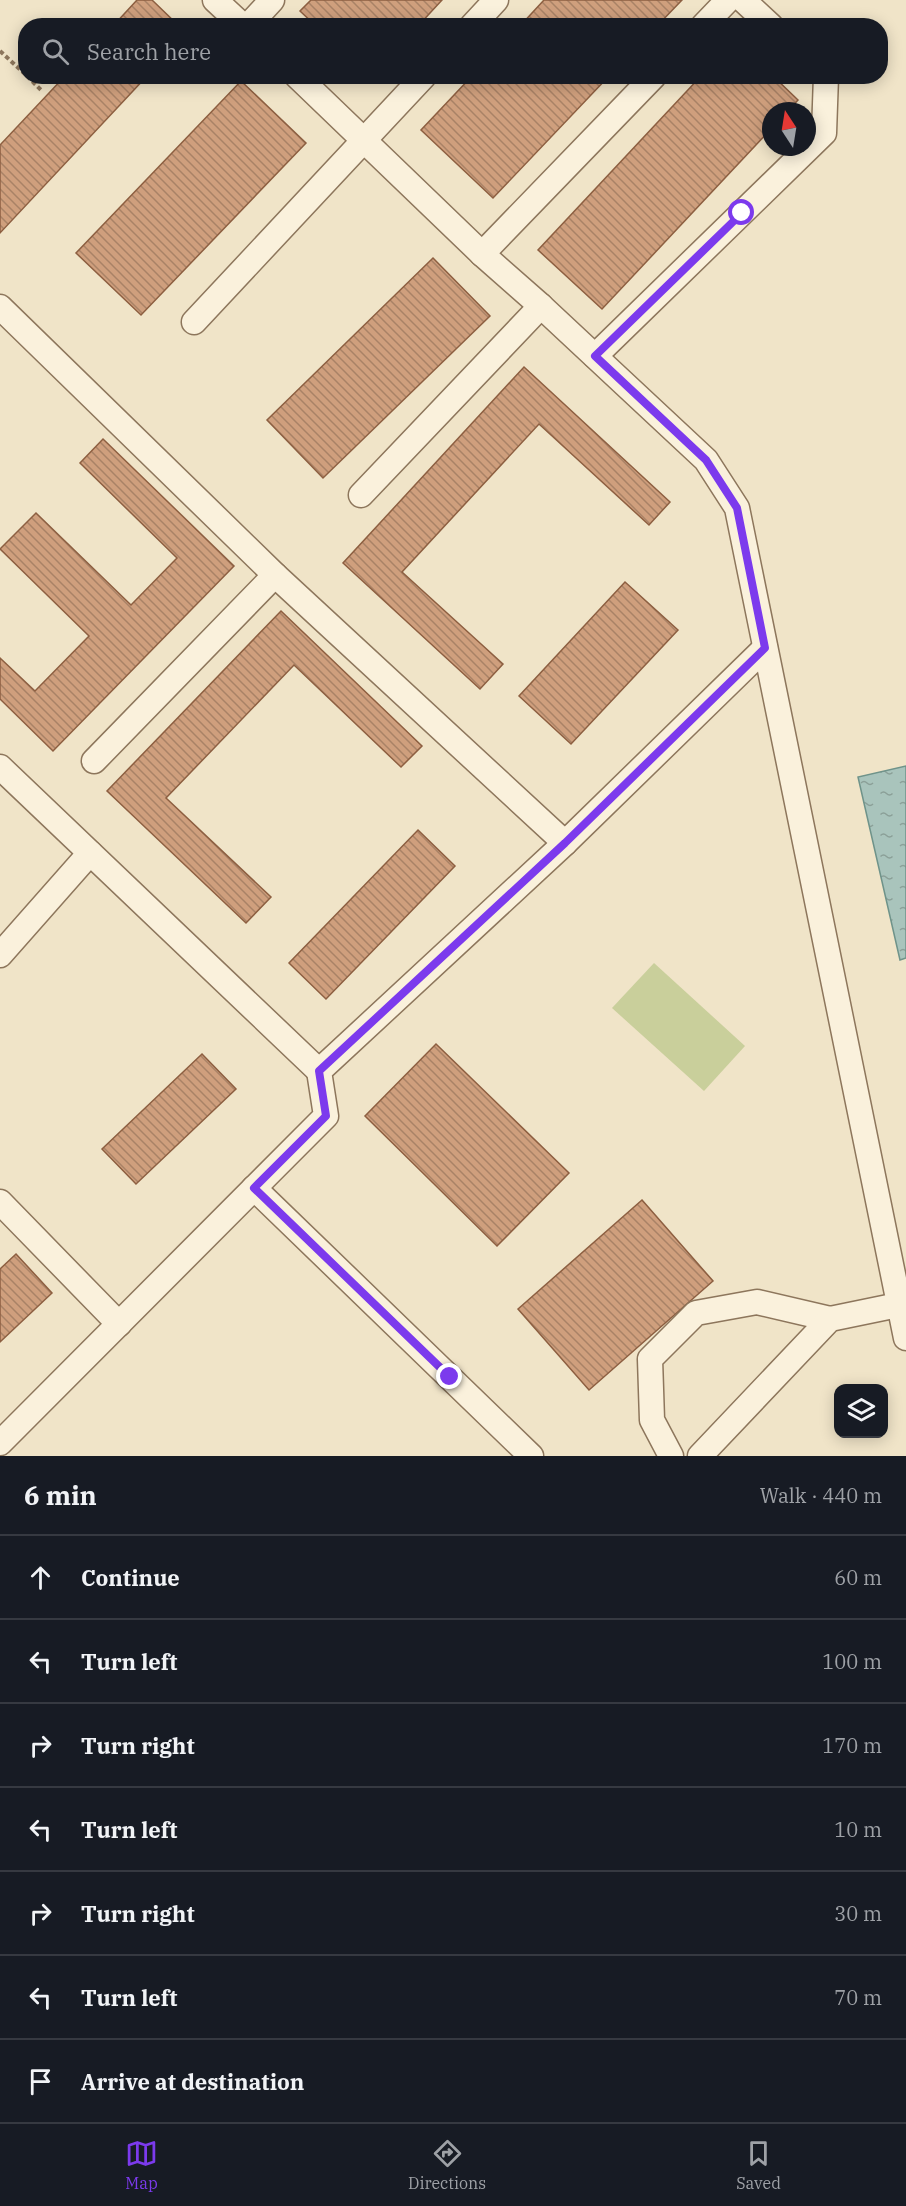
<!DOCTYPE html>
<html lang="en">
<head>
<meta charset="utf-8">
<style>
	body { margin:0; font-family:"IBM Plex Serif",serif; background:#20242c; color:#f1f3f6 }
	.controls { position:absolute; right:18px; bottom:18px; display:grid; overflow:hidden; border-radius:12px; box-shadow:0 3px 15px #0003 }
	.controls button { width:54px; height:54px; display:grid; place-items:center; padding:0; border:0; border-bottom:2px solid #363941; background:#171b24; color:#f1f3f6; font:30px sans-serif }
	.compass { position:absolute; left:762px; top:102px; width:54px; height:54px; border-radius:50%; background:#171b24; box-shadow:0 3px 15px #0003; rotate:348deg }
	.stop { position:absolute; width:18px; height:18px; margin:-14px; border:4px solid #7c3aed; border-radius:50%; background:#fff }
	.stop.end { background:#7c3aed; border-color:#fff; box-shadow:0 2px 6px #0008 }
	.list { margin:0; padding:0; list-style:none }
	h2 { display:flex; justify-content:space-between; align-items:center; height:78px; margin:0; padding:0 24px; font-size:26px }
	h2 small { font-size:20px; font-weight:400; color:#9ea1a6 }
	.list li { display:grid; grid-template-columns:39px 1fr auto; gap:18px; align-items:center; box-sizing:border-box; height:84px; padding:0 24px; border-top:2px solid #363941 }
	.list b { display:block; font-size:22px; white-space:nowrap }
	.list em { font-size:20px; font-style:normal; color:#9ea1a6 }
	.icon { flex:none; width:33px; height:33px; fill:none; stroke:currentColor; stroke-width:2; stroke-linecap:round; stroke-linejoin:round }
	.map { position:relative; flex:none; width:906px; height:1456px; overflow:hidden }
	.search { position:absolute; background:#171b24; box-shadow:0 3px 15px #0003; left:18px; right:18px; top:18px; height:66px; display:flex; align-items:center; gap:15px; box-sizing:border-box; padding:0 21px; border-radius:24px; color:#9ea1a6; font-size:22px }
	.sheet { height:666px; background:#171b24 }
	nav { display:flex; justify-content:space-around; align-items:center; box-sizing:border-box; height:84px; border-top:2px solid #363941; background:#171b24; font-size:16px; color:#9ea1a6 }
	nav a { display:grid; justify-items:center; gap:3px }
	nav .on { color:#7c3aed }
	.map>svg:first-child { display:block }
</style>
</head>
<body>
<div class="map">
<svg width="906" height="1456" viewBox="0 0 906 1456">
	<defs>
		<pattern id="water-ripples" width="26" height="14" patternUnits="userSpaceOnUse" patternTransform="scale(1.5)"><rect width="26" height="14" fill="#a9c4bc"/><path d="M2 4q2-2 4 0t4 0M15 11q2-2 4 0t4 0" fill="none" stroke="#8ba098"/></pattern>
		<pattern id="building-back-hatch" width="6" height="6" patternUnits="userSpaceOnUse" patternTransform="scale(1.5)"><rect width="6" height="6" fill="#cf9f7d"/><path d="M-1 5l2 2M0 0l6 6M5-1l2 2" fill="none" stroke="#a98266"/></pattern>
	</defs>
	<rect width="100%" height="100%" fill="#f0e4c8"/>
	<polygon fill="#c9cf9b" points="654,963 745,1046 704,1091 612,1008"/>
	<polygon fill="url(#water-ripples)" stroke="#6f938a" stroke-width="1.5" points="906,766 906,958 900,960 858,777"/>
	<g fill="url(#building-back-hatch)" stroke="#8d5f41" stroke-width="1.5">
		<polygon points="137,0 152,0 179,26 113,26"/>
		<polygon points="311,0 442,0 418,26 316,26 300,11"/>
		<polygon points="544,0 682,0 657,26 520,26"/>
		<polygon points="65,76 147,76 0,233 0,145"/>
		<polygon points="472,76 609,76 493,198 421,130"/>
		<polygon points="701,76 773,76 798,100 788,111 771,111 771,129 602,309 538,250"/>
		<polygon points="241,81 306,143 141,315 76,253"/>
		<polygon points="433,258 490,316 323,478 267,420"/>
		<polygon points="524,367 670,502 649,525 539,424 402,572 503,664 480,689 343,563"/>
		<polygon points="103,439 234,566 53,751 0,699 0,658 35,691 89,636 0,549 36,513 131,605 177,558 80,463"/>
		<polygon points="625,582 678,630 571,744 519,696"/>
		<polygon points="281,611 422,746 401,767 294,665 166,798 271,897 246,923 107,791"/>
		<polygon points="418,830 455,866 326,999 289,963"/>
		<polygon points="436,1044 569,1173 497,1246 365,1116"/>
		<polygon points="202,1054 236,1089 136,1184 102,1149"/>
		<polygon points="642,1200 713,1281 589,1390 518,1309"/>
		<polygon points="16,1254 52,1293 0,1342 0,1269"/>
	</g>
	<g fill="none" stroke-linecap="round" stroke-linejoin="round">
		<defs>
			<g id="minor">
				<polyline points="215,0 243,26"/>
				<polyline points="743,0 771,26"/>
				<polyline points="248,26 272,0"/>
				<polyline points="472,26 496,0"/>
				<polyline points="703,26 728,0"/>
				<polyline points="297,76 482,254 541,306 706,460 737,508 906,1338"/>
				<polyline points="482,254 654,76"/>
				<polyline points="0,307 275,575 565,843"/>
				<polyline points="194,322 424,76"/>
				<polyline points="595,356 824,133 826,76"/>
				<polyline points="361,495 541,306"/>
				<polyline points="94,761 275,575"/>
				<polyline points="0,767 319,1071"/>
				<polyline points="0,955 90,853"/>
				<polyline points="254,1188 531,1456"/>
				<polyline points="0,1202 119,1324"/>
				<polyline points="0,1443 326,1116 319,1071 565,843 765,648"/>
				<polyline points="671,1456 652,1420 650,1359 696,1313 757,1302 830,1319"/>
				<polyline points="700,1456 830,1319 898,1305"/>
			</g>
		</defs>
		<use href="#minor" stroke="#8d765c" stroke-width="27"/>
		<g stroke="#8d765c" stroke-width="4" stroke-dasharray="4.5 3" stroke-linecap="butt">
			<polyline points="0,51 26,75"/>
			<polyline points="27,76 41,90"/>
		</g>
		<use href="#minor" stroke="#faf1dc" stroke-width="24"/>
	</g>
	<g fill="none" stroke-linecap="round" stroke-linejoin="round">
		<polyline stroke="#7c3aed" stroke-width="8" points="450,1377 254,1188 326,1116 319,1071 565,843 765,648 737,508 706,460 595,356 742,213"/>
	</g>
</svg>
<div class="controls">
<button><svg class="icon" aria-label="layers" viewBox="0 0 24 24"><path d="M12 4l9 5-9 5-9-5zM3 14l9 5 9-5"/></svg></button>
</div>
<svg class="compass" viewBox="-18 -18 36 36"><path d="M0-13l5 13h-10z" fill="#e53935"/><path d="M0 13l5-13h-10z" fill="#9ea1a6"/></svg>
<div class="stop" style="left:742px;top:213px"></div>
<div class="stop end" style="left:450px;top:1377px"></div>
<div class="search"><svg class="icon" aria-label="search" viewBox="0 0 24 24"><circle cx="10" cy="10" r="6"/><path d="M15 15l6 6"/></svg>Search here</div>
</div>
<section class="sheet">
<h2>6 min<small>Walk · 440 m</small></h2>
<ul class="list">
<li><svg class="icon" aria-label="ahead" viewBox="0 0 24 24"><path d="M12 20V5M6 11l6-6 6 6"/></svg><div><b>Continue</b></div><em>60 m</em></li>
<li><svg class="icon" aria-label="left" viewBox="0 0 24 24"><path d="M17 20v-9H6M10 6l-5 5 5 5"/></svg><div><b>Turn left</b></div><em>100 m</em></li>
<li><svg class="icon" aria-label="right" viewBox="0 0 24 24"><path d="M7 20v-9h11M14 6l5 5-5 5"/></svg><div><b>Turn right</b></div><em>170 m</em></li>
<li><svg class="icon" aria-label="left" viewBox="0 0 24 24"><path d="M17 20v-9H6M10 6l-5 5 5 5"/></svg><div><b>Turn left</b></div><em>10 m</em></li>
<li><svg class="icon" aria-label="right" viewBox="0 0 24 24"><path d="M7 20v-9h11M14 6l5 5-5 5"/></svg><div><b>Turn right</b></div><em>30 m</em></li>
<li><svg class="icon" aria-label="left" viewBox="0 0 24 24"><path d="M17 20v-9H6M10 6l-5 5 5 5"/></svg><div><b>Turn left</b></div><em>70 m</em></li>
<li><svg class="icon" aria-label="arrive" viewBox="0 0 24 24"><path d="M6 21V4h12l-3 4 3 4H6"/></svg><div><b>Arrive at destination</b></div></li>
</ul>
</section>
<nav>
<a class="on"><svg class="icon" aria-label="map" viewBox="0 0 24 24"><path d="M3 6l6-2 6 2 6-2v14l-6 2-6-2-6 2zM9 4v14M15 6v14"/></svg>Map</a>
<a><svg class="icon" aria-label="directions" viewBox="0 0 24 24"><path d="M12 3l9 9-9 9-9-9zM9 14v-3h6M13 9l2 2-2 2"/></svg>Directions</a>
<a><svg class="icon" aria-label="saved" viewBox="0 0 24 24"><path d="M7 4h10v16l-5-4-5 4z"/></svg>Saved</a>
</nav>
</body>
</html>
